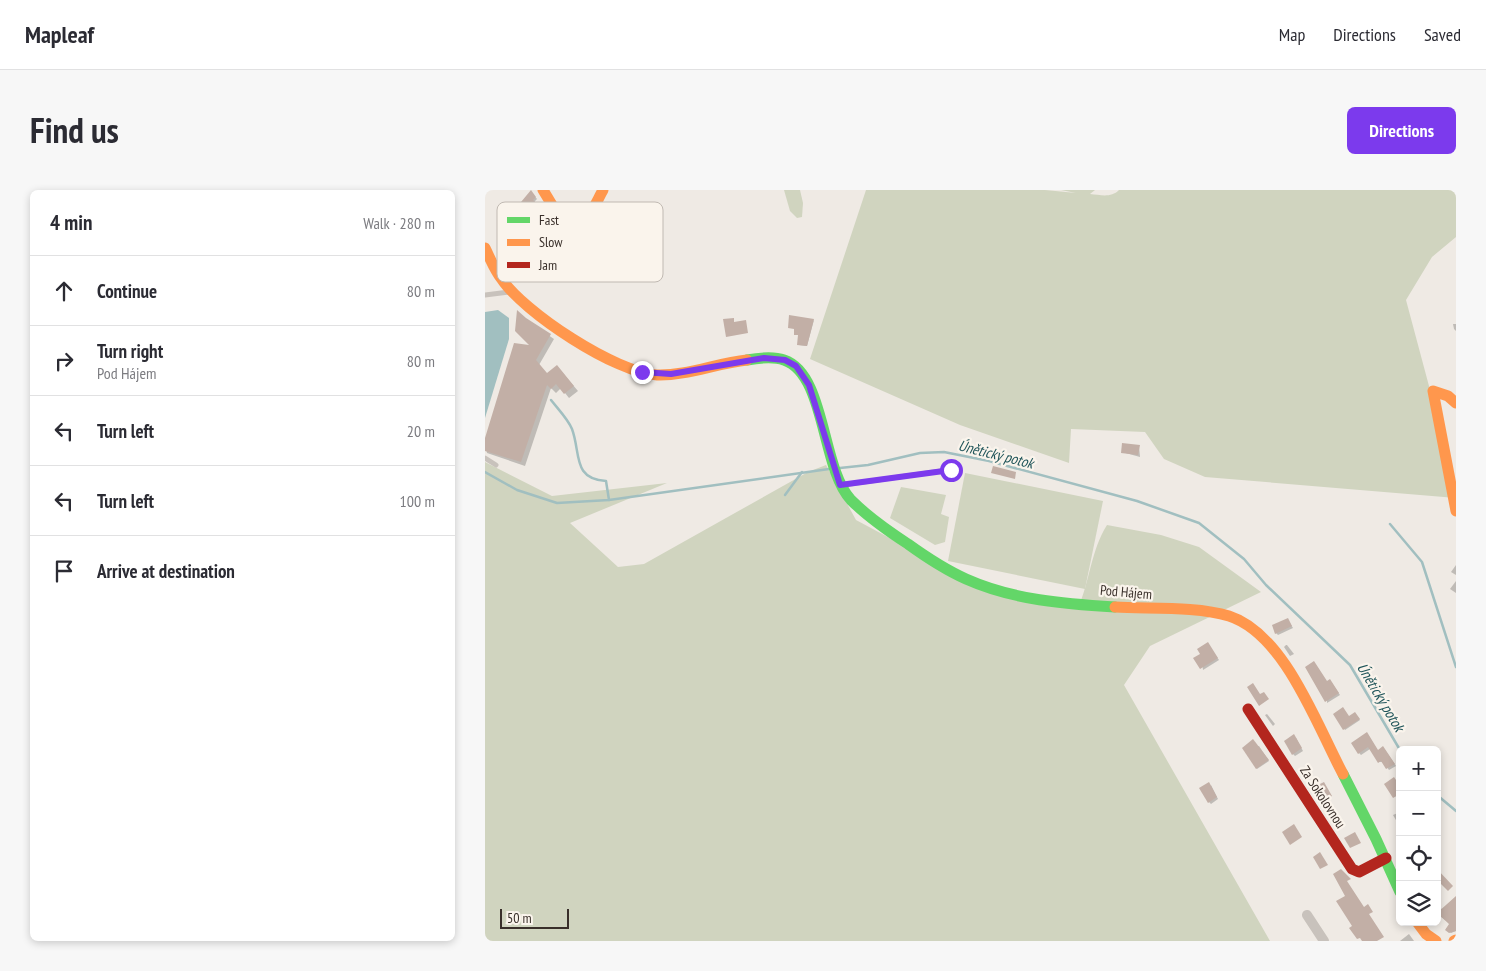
<!DOCTYPE html>
<html lang="en">
<head>
<meta charset="utf-8">
<style>
	body { margin:0; font-family:"PT Sans Narrow",sans-serif; background:#f7f7f7; color:#2b2b33 }
	.controls { position:absolute; right:15px; bottom:15px; display:grid; overflow:hidden; border-radius:8px; box-shadow:0 2px 8px #0003 }
	.controls button { width:45px; height:45px; display:grid; place-items:center; padding:0; border:0; border-bottom:1px solid #e1e1e2; background:#fff; color:#2b2b33; font:25px sans-serif }
	.scale { position:absolute; left:15px; bottom:12px; width:69px; box-sizing:border-box; padding-left:5px; border:2px solid #392f2a; border-top:0; font-size:14px; line-height:18px; white-space:nowrap; color:#392f2a; -webkit-text-stroke:4px #faf4ec; paint-order:stroke }
	.stop { position:absolute; width:15px; height:15px; margin:-11px; border:4px solid #7c3aed; border-radius:50%; background:#fff }
	.stop.end { background:#7c3aed; border-color:#fff; box-shadow:0 1px 5px #0008 }
	.list { margin:0; padding:0; list-style:none }
	h2 { display:flex; justify-content:space-between; align-items:center; height:65px; margin:0; padding:0 20px; font-size:21px }
	h2 small { font-size:16px; font-weight:400; color:#7c7c81 }
	.list li { display:grid; grid-template-columns:32px 1fr auto; gap:15px; align-items:center; box-sizing:border-box; height:70px; padding:0 20px; border-top:1px solid #e1e1e2 }
	.list b { display:block; font-size:19px; white-space:nowrap }
	.list p { margin:0; font-size:16px; white-space:nowrap; color:#7c7c81 }
	.list em { font-size:16px; font-style:normal; color:#7c7c81 }
	.icon { flex:none; width:28px; height:28px; fill:none; stroke:currentColor; stroke-width:2; stroke-linecap:round; stroke-linejoin:round }
	.map { position:relative; flex:none; width:971px; height:751px; overflow:hidden; border-radius:8px }
	header { display:flex; align-items:center; gap:30px; box-sizing:border-box; height:70px; padding:0 25px; background:#fff; border-bottom:1px solid #e1e1e2 }
	header strong { font-size:24px }
	nav { display:flex; gap:28px; margin-inline-start:auto; font-size:18px }
	.intro { display:flex; align-items:center; justify-content:space-between; box-sizing:border-box; height:120px; padding:0 30px }
	h1 { margin:0; font-size:35px }
	.button { padding:12px 22px; border-radius:8px; background:#7c3aed; color:#fff; font-size:18px; font-weight:700 }
	main { display:flex; gap:30px; padding:0 30px }
	aside { flex:1; background:#fff; border-radius:8px; box-shadow:0 2px 8px #0003 }
	.map>svg:first-child { display:block }
</style>
</head>
<body>
<header>
<strong>Mapleaf</strong>
<nav><a>Map</a><a>Directions</a><a>Saved</a></nav>
</header>
<div class="intro"><h1>Find us</h1><a class="button">Directions</a></div>
<main>
<aside>
<h2>4 min<small>Walk · 280 m</small></h2>
<ul class="list">
<li><svg class="icon" aria-label="ahead" viewBox="0 0 24 24"><path d="M12 20V5M6 11l6-6 6 6"/></svg><div><b>Continue</b></div><em>80 m</em></li>
<li><svg class="icon" aria-label="right" viewBox="0 0 24 24"><path d="M7 20v-9h11M14 6l5 5-5 5"/></svg><div><b>Turn right</b><p>Pod Hájem</p></div><em>80 m</em></li>
<li><svg class="icon" aria-label="left" viewBox="0 0 24 24"><path d="M17 20v-9H6M10 6l-5 5 5 5"/></svg><div><b>Turn left</b></div><em>20 m</em></li>
<li><svg class="icon" aria-label="left" viewBox="0 0 24 24"><path d="M17 20v-9H6M10 6l-5 5 5 5"/></svg><div><b>Turn left</b></div><em>100 m</em></li>
<li><svg class="icon" aria-label="arrive" viewBox="0 0 24 24"><path d="M6 21V4h12l-3 4 3 4H6"/></svg><div><b>Arrive at destination</b></div></li>
</ul>
</aside>
<div class="map">
<svg width="971" height="751" viewBox="0 0 971 751">
	<rect width="100%" height="100%" fill="#efeae4"/>
	<g fill="#d0d4bf">
		<polygon points="299,0 315,0 318,13 317,27 312,28 305,21"/>
		<path d="M 381,0 L 560,0 L 591,3 L 576,0 L 610,0 L 605,4 C 616,5 626,8 634,0 L 971,0 L 971,47 L 947,67 L 921,110 L 971,297 L 971,308 L 720,287 L 679,269 L 660,242 L 586,239 L 584,273 L 475,235 L 325,169 Z"/>
		<path d="M 0,272 L 67,306 L 182,293 L 85,333 L 133,377 L 159,374 L 323,282 L 341,275 L 371,330 L 487,392 L 593,418 C 605,391 606,360 622,335 L 676,345 L 714,357 L 776,402 L 665,456 L 639,495 L 785,751 L 0,751 Z"/>
		<polygon points="480,283 618,311 600,399 463,371"/>
		<polygon points="416,297 461,305 456,324 464,327 460,352 450,355 405,328"/>
	</g>
	<polygon fill="#a1bfc0" points="13,120 24,128 24,149 0,228 0,122"/>
	<g fill="#0003">
		<polygon points="46,2 52,9 49,12 56,18 48,27 39,18"/>
		<polygon points="40,129 69,149 54,175 62,184 76,181 93,201 84,208 76,198 71,203 66,198 40,276 2,263 0,252 47,156"/>
		<polygon points="329,130 322,156 314,155 314,145 310,145"/>
		<polygon points="968,134 971,134 971,141 969,139"/>
		<polygon points="654,256 655,267 637,262"/>
		<polygon points="971,375 971,385 966,382"/>
		<polygon points="971,391 971,403 965,399"/>
		<polygon points="803,430 808,438 793,445 791,443"/>
		<polygon points="801,455 802,455 809,464 805,466 799,457"/>
		<polygon points="724,456 734,470 718,480 716,464"/>
		<polygon points="842,492 846,492 855,505 842,513"/>
		<polygon points="870,523 875,530 860,540 850,525 864,528"/>
		<polygon points="782,524 790,534 788,536 780,525"/>
		<polygon points="882,544 893,561 900,560 911,576 904,580 898,572 894,572 885,559 876,565 874,563"/>
		<polygon points="811,548 818,561 810,566 808,564"/>
		<polygon points="774,556 784,571 772,579 758,558"/>
		<polygon points="726,595 733,609 726,614 724,612"/>
		<polygon points="915,622 915,637 908,625"/>
		<polygon points="971,714 971,741 966,743 961,739 966,734 952,724 952,715 958,720"/>
		<polygon points="924,744 929,751 915,751"/>
	</g>
	<g fill="none" stroke-linecap="round" stroke-linejoin="round">
		<g stroke="#a1bfc0" stroke-width="2.5">
			<path d="M 66,210 C 73,219 83,229 87,239 C 96,263 87,289 121,291 L 124,310"/>
			<polyline points="355,278 383,275 435,263 459,262 504,271 652,311 714,333 759,369 781,395 865,475 915,560"/>
			<polyline points="0,282 32,300 72,313 124,310 344,279"/>
			<polyline points="300,305 317,282"/>
			<polyline points="905,334 937,372 971,477"/>
			<polyline points="952,605 971,621"/>
		</g>
	</g>
	<g fill="#c2afa6">
		<polygon points="46,0 51,7 48,10 55,16 46,26 37,18 40,15 36,12"/>
		<polygon points="32,120 41,128 66,144 51,170 62,183 72,175 89,196 79,204 71,194 66,199 62,195 36,272 0,261 0,248 29,153 44,155 30,141"/>
		<polygon points="304,125 329,129 322,156 312,155 313,145 309,145 309,139 303,138"/>
		<polygon points="249,128 249,132 261,130 263,143 241,147 238,129"/>
		<polygon points="637,253 655,255 653,265 636,263"/>
		<polygon points="508,276 531,282 530,289 506,283"/>
		<polygon points="803,428 807,436 790,444 787,435"/>
		<polygon points="723,452 733,468 715,479 708,468 715,464 712,459"/>
		<polygon points="829,471 842,491 845,489 854,503 840,512 820,477"/>
		<polygon points="768,493 775,504 779,502 784,509 774,516 762,497"/>
		<polygon points="858,517 864,526 870,522 875,529 858,540 848,524"/>
		<polygon points="882,542 893,560 898,556 910,574 901,579 896,571 893,573 883,557 873,564 866,553"/>
		<polygon points="809,544 817,558 807,565 799,551"/>
		<polygon points="768,549 784,570 771,579 757,558"/>
		<polygon points="909,587 915,596 915,604 908,608 899,594"/>
		<polygon points="724,592 732,607 723,613 714,598"/>
		<polygon points="839,592 847,606 840,610 838,607 834,610 827,598"/>
		<polygon points="809,634 817,647 805,655 797,642"/>
		<polygon points="870,642 876,653 865,658 859,648"/>
		<polygon points="835,662 843,675 835,679 828,667"/>
		<polygon points="856,679 866,689 862,691 879,717 883,714 888,722 884,724 899,747 892,751 877,751 875,748 872,749 864,738 867,736 851,711 860,706 848,684"/>
		<polygon points="952,679 968,696 963,701 952,690"/>
		<polygon points="971,706 971,741 964,743 960,740 964,734 952,723"/>
	</g>
	<g fill="none" stroke-linecap="round" stroke-linejoin="round">
		<g stroke="#c8c2bc" stroke-width="5">
			<polyline points="0,105 24,102"/>
			<polyline points="0,268 11,275"/>
			<polyline points="358,295 470,279"/>
		</g>
		<polyline stroke="#c8c2bc" stroke-width="10" points="822,725 839,751"/>
		<g stroke="#63d668" stroke-width="11">
			<path d="M 262,170 C 273,168 288,166 299,170 C 341,184 336,278 366,310 C 383,327 403,341 423,354 C 441,367 461,380 481,389 C 528,410 580,414 630,417"/>
			<polyline points="858,584 891,649 915,702"/>
		</g>
		<g stroke="#ff974d" stroke-width="11">
			<path d="M 58,0 L 81,38 C 102,38 109,16 118,0"/>
			<path d="M 0,58 C 5,68 9,79 16,88 C 38,122 131,183 172,185 C 201,186 232,173 262,170"/>
			<polyline points="971,213 963,206 948,201 971,321"/>
			<path d="M 630,417 C 664,419 712,416 744,426 C 800,444 832,536 858,584"/>
			<polyline points="932,732 941,744 951,751"/>
			<polyline points="969,751 971,750"/>
		</g>
		<polyline stroke="#b3261e" stroke-width="11" points="763,519 867,679 874,682 901,668"/>
	</g>
	<g fill="none" stroke-linecap="round" stroke-linejoin="round">
		<polyline stroke="#7c3aed" stroke-width="6" points="157,182 186,184 279,168 300,170 311,176 324,195 355,295 466,280"/>
	</g>
	<g text-anchor="middle" dominant-baseline="central" stroke-width="4.5" stroke-linejoin="round" paint-order="stroke">
		<g font-size="14" fill="#392f2a" stroke="#faf4ec">
			<text transform="translate(641 402) rotate(5)">Pod Hájem</text>
			<text transform="translate(838 607) rotate(57)">Za Sokolovnou</text>
		</g>
		<g font-size="15" font-style="italic" fill="#20555a" stroke="#faf4ec">
			<text transform="translate(511 264) rotate(14)">Únětický potok</text>
			<text transform="translate(896 507) rotate(59)">Únětický potok</text>
		</g>
	</g>
	<rect x="12" y="12" width="166" height="80" rx="8" fill="#faf4ec" stroke="#c0b9b2" stroke-width="1"/>
	<rect x="22" y="27" width="23" height="6" fill="#63d668"/>
	<rect x="22" y="49" width="23" height="7" fill="#ff974d"/>
	<rect x="22" y="72" width="23" height="6" fill="#b3261e"/>
	<g font-size="14" fill="#392f2a">
		<text x="54" y="35">Fast</text>
		<text x="54" y="57">Slow</text>
		<text x="54" y="80">Jam</text>
	</g>
</svg>
<div class="controls">
<button>+</button>
<button>−</button>
<button><svg class="icon" aria-label="locate" viewBox="0 0 24 24"><circle cx="12" cy="12" r="6"/><path d="M12 2v4M12 18v4M2 12h4M18 12h4"/></svg></button>
<button><svg class="icon" aria-label="layers" viewBox="0 0 24 24"><path d="M12 4l9 5-9 5-9-5zM3 14l9 5 9-5"/></svg></button>
</div>
<div class="scale">50 m</div>
<div class="stop" style="left:466px;top:280px"></div>
<div class="stop end" style="left:157px;top:182px"></div>
</div>
</main>
</body>
</html>
